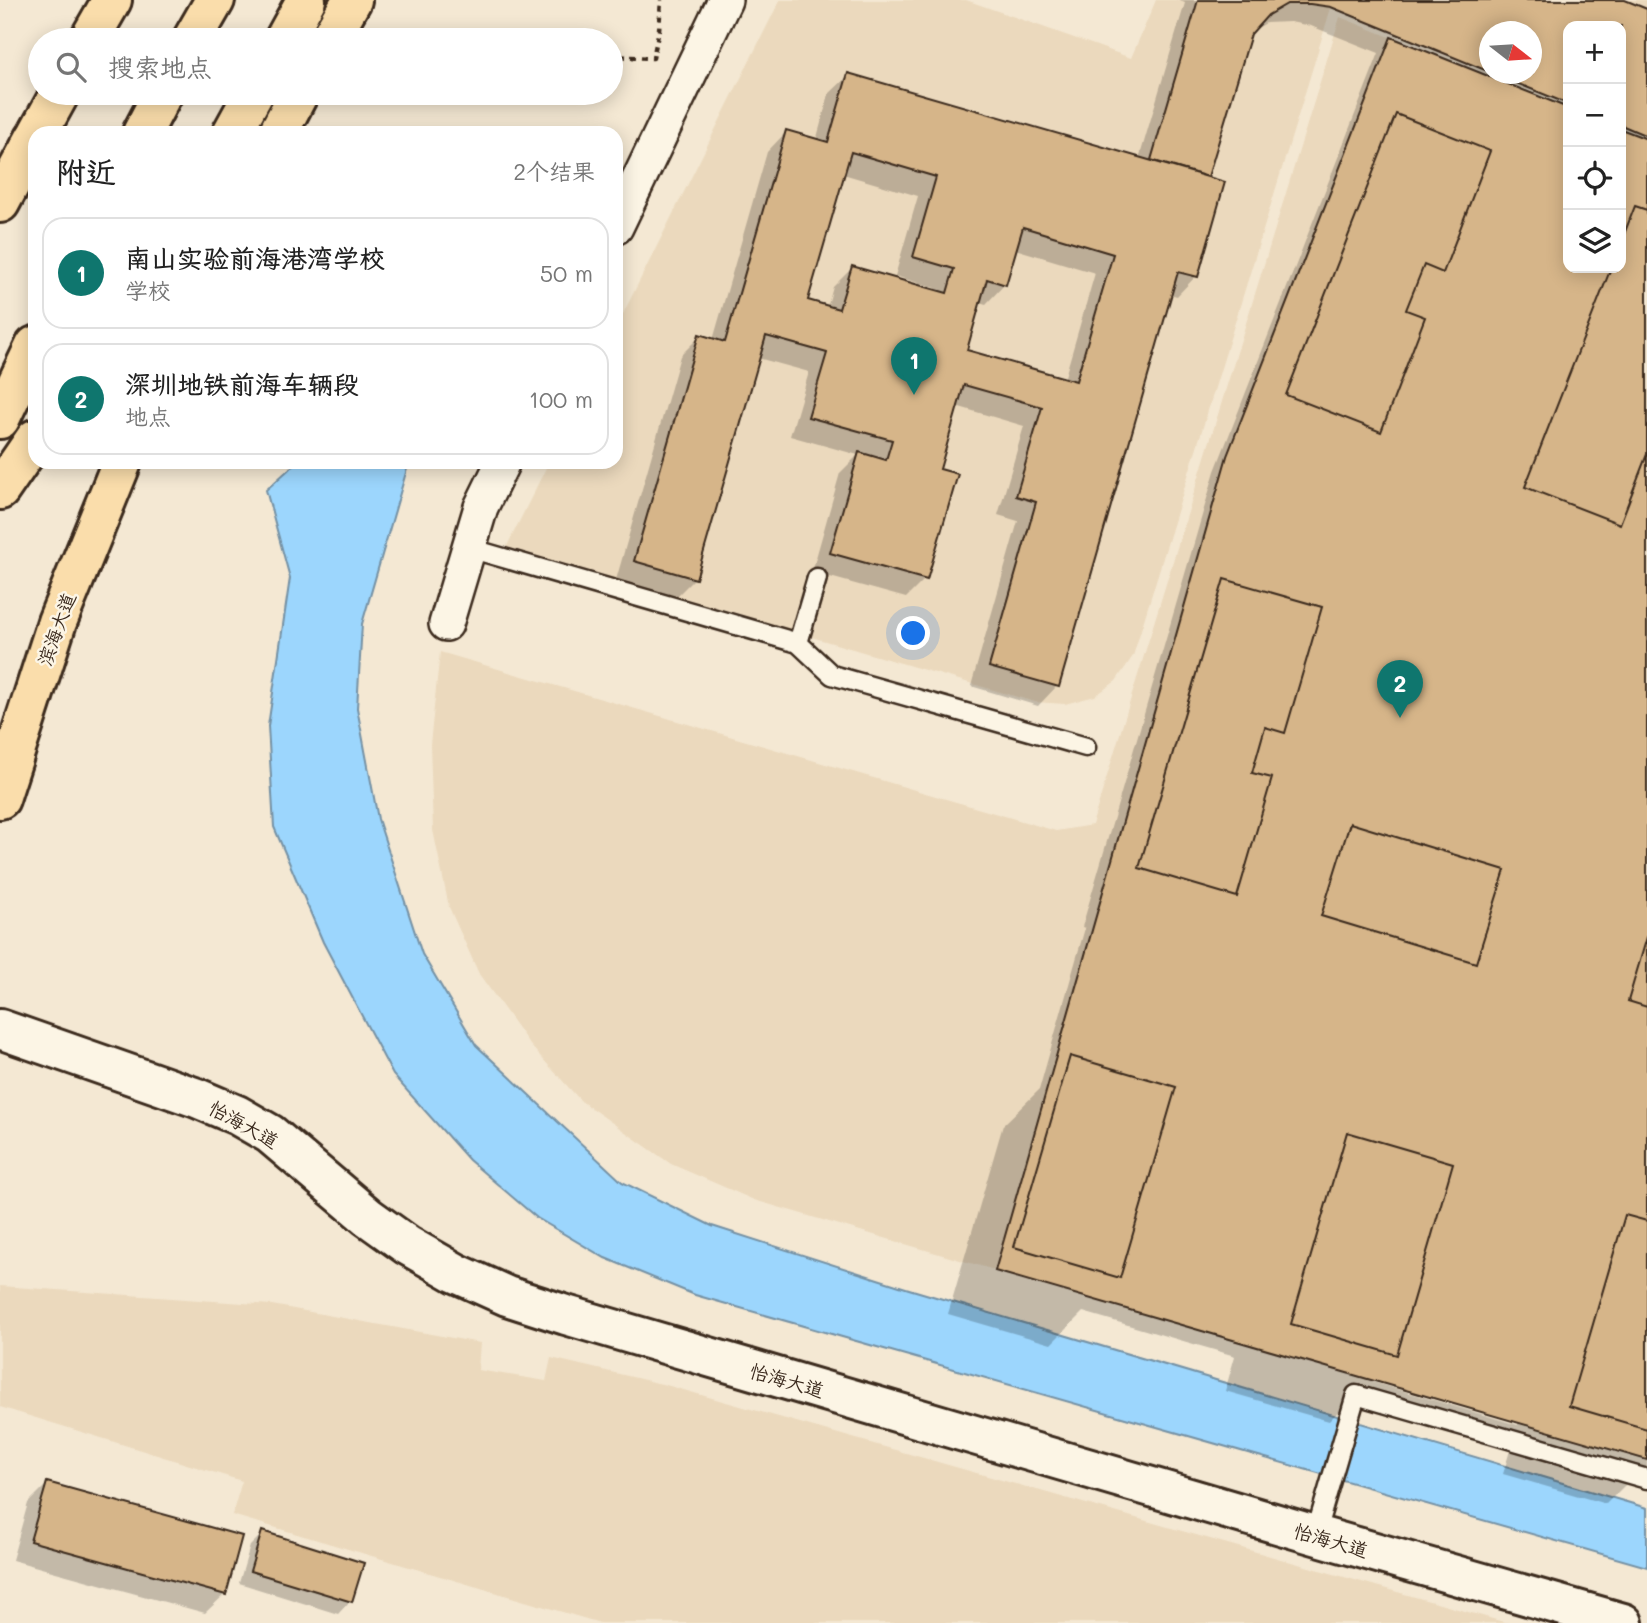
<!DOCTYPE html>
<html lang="zh">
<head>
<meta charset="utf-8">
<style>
	body { margin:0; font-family:Mali,"LXGW WenKai TC",sans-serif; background:#f2f2f2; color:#222 }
	.controls { position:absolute; right:21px; top:21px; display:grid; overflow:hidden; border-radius:14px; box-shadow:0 4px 18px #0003 }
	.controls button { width:63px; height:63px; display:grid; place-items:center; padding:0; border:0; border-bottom:2px solid #e0e0e0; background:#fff; color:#222; font:35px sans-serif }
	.compass { position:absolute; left:1479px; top:21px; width:63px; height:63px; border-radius:50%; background:#fff; box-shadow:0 4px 18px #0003; rotate:107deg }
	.you { position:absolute; left:914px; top:634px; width:24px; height:24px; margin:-18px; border:5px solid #fff; border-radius:50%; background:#1a73e8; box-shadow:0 0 0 10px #1a73e833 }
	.badge { display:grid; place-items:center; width:46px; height:46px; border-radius:50%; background:#0f766e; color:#fff; font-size:23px; font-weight:700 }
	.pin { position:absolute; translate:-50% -58px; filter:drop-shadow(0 2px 4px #0008) }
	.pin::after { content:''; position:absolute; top:37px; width:24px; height:21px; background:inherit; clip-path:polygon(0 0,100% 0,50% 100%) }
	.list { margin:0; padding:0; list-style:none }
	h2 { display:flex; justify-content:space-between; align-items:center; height:91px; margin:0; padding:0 28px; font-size:30px }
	h2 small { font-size:23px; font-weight:400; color:#767676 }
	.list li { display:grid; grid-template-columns:46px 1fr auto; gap:21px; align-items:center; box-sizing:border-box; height:112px; margin:0 14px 14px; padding:0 14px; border:2px solid #e0e0e0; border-radius:21px }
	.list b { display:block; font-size:26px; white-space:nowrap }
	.list p { margin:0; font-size:23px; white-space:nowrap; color:#767676 }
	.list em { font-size:23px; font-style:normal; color:#767676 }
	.icon { flex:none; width:38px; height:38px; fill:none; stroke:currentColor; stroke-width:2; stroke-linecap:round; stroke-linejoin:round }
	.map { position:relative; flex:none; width:1647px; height:1623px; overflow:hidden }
	.search { position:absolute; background:#fff; box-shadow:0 4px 18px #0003; left:28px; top:28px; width:595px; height:77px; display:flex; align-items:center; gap:18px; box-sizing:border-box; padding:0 24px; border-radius:38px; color:#767676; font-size:26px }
	.panel { position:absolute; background:#fff; box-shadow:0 4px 18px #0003; left:28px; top:126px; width:595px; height:343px; border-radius:21px }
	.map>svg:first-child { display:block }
</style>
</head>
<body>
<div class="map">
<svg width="1647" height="1623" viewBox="0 0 1647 1623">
	<rect width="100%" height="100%" fill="#f4e8d3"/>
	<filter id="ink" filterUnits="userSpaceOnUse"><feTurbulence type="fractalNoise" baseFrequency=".0143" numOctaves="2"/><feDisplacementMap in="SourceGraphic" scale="14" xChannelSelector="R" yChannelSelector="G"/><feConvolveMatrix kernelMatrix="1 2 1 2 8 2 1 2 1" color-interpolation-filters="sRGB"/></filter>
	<g filter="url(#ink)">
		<g fill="#ebd9bd">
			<polygon points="780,0 966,0 1131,58 1156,0 1647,0 1647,136 1621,125 1621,26 1568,26 1568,104 1494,74 1532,74 1532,32 1490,32 1489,72 1331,8 1133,656 1116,681 1095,696 1065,704 1035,702 506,548 549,462 616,462 616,328"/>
			<polygon points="1340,17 1568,108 1568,268 1621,268 1621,130 1647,140 1647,1460 754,1200 671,1164 581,1101 530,1045 479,974 449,907 433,830 430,744 440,652 1056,831 1092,825"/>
			<polygon points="0,1286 272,1305 480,1343 478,1370 546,1381 551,1358 666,1385 1507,1623 600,1623 232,1515 242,1481 0,1407"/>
		</g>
		<polygon fill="#9cd6fd" stroke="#7591a4" stroke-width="2" points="297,462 409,462 362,624 357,708 378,819 422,954 476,1045 622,1182 712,1226 909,1289 1647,1508 1647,1567 695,1295 605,1258 537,1218 469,1160 393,1075 323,942 274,827 268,726 290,578 266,490"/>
		<g fill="#0003" fill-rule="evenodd">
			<path d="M 1178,0 L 1621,0 L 1647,11 L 1647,1476 L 1637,1473 L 1606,1504 L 1503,1474 L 1514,1437 L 1358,1392 L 1329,1421 L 1225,1391 L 1235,1356 L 1083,1312 L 1051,1344 L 948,1314 L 1003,1125 L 1039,1090 L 1085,928 L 1082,927 L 1215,471 L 1379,53 L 1311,26 L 1290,22 L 1266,23 L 1249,33 L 1206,178 L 1196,276 L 1177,296 L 1170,294 L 1057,686 L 1038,706 L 971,686 L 1018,521 L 998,515 L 1024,426 L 956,406 L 938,470 L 925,579 L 906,598 L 812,572 L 840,473 L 858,455 L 790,436 L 809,372 L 758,358 L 695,578 L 676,597 L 616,580 L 680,356 L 700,336 L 713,340 L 767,152 L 786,132 L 816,141 L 829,94 L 849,75 L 1139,159 L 1185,3 ZM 1568,26 L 1621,26 L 1621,268 L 1568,268 ZM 1490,32 L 1532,32 L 1532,74 L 1490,74 ZM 843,174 L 918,196 L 895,276 L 936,288 L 935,291 L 852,268 L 833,287 L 827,308 L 806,301 ZM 1015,249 L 1095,273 L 1064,380 L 965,351 L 979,302 L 986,304 L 1005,284 ZM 1372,1378 L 1518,1421 L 1518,1425 L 1369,1381 Z"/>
			<polygon points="47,1484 225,1594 205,1613 12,1560 28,1503"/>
			<polygon points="263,1533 350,1601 338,1614 239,1583 250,1546"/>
		</g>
		<g fill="#d6b589" stroke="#3b2a1e" stroke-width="2" fill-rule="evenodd">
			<polygon points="1198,0 1625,0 1647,9 1647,136 1621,125 1621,26 1568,26 1568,104 1494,74 1532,74 1532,32 1490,32 1490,72 1331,7 1310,4 1287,4 1268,15 1251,34 1208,177 1151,160"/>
			<polygon points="1391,37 1568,108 1568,268 1621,268 1621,129 1647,139 1647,1460 995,1271 1227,456"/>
			<path d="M 848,73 L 1225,182 L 1198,277 L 1178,272 L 1059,687 L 989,667 L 1036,502 L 1016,496 L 1042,407 L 964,385 L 940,469 L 958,474 L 927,580 L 830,553 L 859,452 L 886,460 L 892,440 L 808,417 L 827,353 L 766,336 L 696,579 L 634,561 L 699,334 L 725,342 L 786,130 L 828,142 ZM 851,152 L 936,177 L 913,257 L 954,269 L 947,293 L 852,266 L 839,309 L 808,300 ZM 1023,227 L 1113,254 L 1076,381 L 967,350 L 987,279 L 1006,285 Z"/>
			<polygon points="1396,114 1490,151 1443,273 1424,265 1406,310 1425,317 1381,432 1286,395"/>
			<polygon points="1635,206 1647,210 1647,454 1620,524 1525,487 1611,268 1621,268 1621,242"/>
			<polygon points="1224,579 1322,607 1285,733 1265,727 1252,773 1272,778 1237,897 1139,868"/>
			<polygon points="1350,823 1505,870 1476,963 1321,916"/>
			<polygon points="1647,937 1647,1007 1628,1001"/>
			<polygon points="1070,1056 1176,1087 1120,1278 1014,1247"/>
			<polygon points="1347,1132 1453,1163 1397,1355 1291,1324"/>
			<polygon points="1625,1215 1647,1221 1647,1429 1569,1406"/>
			<polygon points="47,1482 242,1536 226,1595 30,1541"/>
			<polygon points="262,1531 364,1563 352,1602 250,1571"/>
		</g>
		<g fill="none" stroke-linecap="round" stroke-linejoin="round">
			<defs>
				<g id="lane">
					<polyline points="469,548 798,643 832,675 1086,747"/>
					<polyline points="798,643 817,578"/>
					<polyline points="1315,1535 1356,1395 1647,1479"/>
				</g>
				<g id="street">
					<polyline points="616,227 725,0"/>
					<polyline points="446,624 481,507 503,462"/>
				</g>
				<polyline id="secondary" points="0,1029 197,1098 237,1115 270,1134 368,1217 407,1245 456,1273 507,1296 566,1315 1315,1535 1623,1623"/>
				<g id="primary">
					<polyline points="329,40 352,0"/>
					<polyline points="278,133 299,93"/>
					<polyline points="0,799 57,622 122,462"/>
				</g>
				<g id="highway">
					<polyline points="89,40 112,0"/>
					<polyline points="192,40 215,0"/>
					<polyline points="284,40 306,0"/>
					<polyline points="38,133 60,93"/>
					<polyline points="142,133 163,93"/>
					<polyline points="232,133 254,93"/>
					<polyline points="0,203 35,138"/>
					<polyline points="0,419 35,346"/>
					<polyline points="0,490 35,439"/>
				</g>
			</defs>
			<use href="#lane" stroke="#3b2a1e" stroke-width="23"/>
			<use href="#street" stroke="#3b2a1e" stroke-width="38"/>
			<use href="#secondary" stroke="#3b2a1e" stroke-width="44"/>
			<use href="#primary" stroke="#3b2a1e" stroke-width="44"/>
			<use href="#highway" stroke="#3b2a1e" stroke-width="44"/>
			<polyline stroke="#3b2a1e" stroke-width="4.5" stroke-dasharray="5 5" stroke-linecap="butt" points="611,56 653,58 659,30 661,0"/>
			<use href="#lane" stroke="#fcf5e5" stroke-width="18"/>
			<use href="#street" stroke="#fcf5e5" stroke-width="33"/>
			<use href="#secondary" stroke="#fcf5e5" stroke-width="38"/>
			<use href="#primary" stroke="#faddab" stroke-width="38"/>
			<use href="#highway" stroke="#faddab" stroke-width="38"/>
		</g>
	</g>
	<g text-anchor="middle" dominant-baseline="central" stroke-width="5" stroke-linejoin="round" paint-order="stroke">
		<g font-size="19" fill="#3b2a1e" stroke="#fcf5e5">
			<text transform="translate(56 629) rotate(-70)">滨海大道</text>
			<text transform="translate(244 1124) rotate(29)">怡海大道</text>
			<text transform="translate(787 1380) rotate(16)">怡海大道</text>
			<text transform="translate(1331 1540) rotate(16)">怡海大道</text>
		</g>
	</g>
</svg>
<div class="controls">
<button>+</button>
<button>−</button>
<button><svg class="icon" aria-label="locate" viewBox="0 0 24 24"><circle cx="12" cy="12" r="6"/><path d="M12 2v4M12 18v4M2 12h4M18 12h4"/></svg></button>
<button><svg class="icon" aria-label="layers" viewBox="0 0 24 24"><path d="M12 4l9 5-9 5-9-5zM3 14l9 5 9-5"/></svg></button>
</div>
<svg class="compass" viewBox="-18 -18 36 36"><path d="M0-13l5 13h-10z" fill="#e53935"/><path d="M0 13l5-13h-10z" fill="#767676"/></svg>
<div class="you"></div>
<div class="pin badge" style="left:914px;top:395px">1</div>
<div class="pin badge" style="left:1400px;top:718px">2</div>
<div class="search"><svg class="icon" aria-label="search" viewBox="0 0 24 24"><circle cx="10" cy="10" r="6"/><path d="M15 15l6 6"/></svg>搜索地点</div>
<section class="panel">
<h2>附近<small>2个结果</small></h2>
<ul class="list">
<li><span class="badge">1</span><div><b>南山实验前海港湾学校</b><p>学校</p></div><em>50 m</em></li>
<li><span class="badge">2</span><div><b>深圳地铁前海车辆段</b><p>地点</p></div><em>100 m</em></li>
</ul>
</section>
</div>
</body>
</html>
